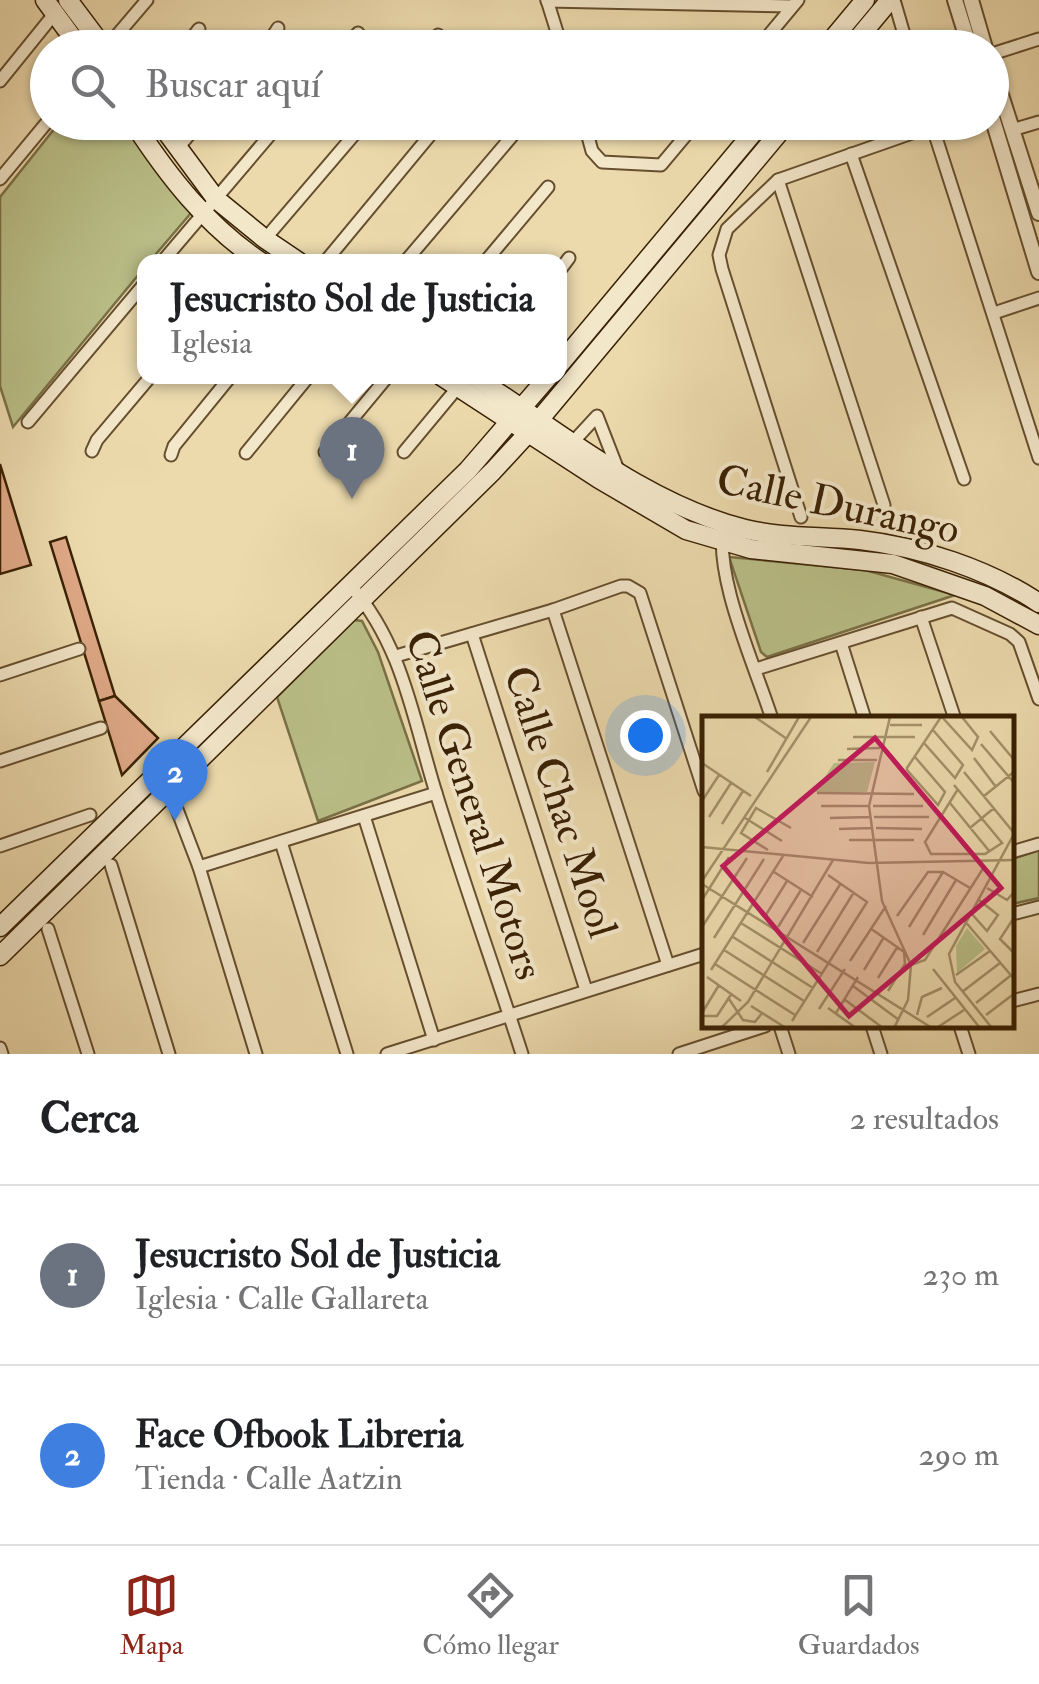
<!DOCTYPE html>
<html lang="es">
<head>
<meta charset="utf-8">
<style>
	body { margin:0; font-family:"IM FELL Double Pica",serif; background:#f6f6f6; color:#202124 }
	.you { position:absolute; left:645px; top:735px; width:35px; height:35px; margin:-25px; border:8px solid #fff; border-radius:50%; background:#1a73e8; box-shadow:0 0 0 15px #1a73e833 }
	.badge { display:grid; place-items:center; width:65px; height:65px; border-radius:50%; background:#8f2418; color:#fff; font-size:32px; font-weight:700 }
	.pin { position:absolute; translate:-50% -82px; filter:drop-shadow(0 2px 5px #0008) }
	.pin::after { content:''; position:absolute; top:52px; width:35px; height:30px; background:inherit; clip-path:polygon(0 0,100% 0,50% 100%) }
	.popup { position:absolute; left:137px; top:254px; width:430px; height:130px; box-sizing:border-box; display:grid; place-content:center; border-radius:20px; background:#fff; filter:drop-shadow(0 2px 8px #0005); font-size:32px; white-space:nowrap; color:#757577 }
	.popup b { font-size:38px; color:#202124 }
	.popup::after { content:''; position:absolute; left:50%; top:100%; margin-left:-20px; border:20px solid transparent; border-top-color:#fff }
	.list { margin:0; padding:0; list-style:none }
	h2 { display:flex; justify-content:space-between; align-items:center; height:130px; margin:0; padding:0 40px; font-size:42px }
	h2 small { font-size:32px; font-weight:400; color:#757577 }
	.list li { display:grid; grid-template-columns:65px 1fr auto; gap:30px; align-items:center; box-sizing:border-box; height:180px; padding:0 40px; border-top:2px solid #e0e0e0 }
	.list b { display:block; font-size:38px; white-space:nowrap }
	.list p { margin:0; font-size:32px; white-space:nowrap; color:#757577 }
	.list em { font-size:32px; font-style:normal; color:#757577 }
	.icon { flex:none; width:55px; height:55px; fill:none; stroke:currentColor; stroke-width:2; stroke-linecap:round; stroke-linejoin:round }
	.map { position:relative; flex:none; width:1039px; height:1054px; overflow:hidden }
	.search { position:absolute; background:#fff; box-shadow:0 2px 8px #0004; left:30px; right:30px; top:30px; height:110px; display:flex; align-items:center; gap:25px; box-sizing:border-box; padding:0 35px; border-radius:55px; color:#757577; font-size:38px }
	.sheet { height:490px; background:#fff }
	nav { display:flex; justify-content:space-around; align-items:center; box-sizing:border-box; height:140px; border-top:2px solid #e0e0e0; background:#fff; font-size:28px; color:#757577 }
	nav a { display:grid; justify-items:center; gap:5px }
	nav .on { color:#8f2418 }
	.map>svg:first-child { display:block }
</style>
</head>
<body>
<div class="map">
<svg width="1039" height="1054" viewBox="0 0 1039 1054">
	<rect width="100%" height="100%" fill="#ecdaad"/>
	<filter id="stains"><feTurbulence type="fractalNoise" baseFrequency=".002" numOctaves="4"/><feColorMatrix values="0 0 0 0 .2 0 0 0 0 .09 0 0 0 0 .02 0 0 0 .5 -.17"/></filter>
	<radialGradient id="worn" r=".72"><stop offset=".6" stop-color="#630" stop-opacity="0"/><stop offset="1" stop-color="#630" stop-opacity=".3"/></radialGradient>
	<g fill="#babf88" stroke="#7a7046" stroke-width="2.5">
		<polygon points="59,123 126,123 191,213 150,261 145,262 144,268 13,427 0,386 0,197"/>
		<polygon points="729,557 865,570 955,595 767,657 761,652"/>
		<polygon points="354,620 362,621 378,652 422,781 318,821 277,697"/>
		<polygon points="1039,850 1039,898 1012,904 1012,859"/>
	</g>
	<g fill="#e0a987" stroke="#392003" stroke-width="2.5">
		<polygon points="0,464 31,565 0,574"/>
		<polygon points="66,537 115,696 99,701 50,542"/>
		<polygon points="115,696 158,738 122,775 99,701"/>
	</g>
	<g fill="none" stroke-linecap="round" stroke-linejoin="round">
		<defs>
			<g id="minor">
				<polyline points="547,0 562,48"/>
				<polyline points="894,0 908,48"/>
				<polyline points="547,1 792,6"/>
				<polyline points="106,48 147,0"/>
				<polyline points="184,48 199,29"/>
				<polyline points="265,48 278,28"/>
				<polyline points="345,48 358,33"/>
				<polyline points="428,48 438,35"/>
				<polyline points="758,48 798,0"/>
				<polyline points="992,54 1039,39"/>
				<polyline points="0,81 55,13"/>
				<polyline points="584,122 592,151 602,162 661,165 697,122"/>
				<polyline points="931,122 1039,458"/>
				<polyline points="1012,130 1039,122"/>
				<polyline points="178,148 200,122"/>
				<polyline points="851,154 964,479"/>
				<polyline points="0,179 48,121"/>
				<polyline points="778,180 884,505"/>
				<polyline points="265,239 365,122"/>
				<polyline points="162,262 281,122"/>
				<polyline points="325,262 441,122"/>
				<polyline points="405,262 524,122"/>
				<polyline points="485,262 548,187"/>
				<polyline points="560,270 569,258"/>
				<polyline points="994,313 1039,298"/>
				<polyline points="28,422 145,283"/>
				<polyline points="573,442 597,416 618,470"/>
				<polyline points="92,451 97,440 151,376"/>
				<polyline points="325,452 388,376"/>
				<polyline points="404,452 458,387"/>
				<polyline points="246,453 309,376"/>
				<polyline points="171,455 174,446 231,376"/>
				<polyline points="801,517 722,269 719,255 727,229 778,180 932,126"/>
				<path d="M 724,522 C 713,576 755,665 772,719"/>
				<path d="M 350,585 C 403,645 413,719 436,793 C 463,881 494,967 522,1054"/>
				<polyline points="553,610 668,965"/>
				<polyline points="921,617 955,719"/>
				<polyline points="472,634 586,990"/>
				<polyline points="841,643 865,719"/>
				<polyline points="396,656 553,610 621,586 628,586 640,593 704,791"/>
				<polyline points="756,669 952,608 1010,634 1019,642 1039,699"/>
				<polyline points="0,675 79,649"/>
				<polyline points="0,761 101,728"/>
				<polyline points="168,786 199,867 256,1054"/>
				<polyline points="364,816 434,1040"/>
				<polyline points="281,842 347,1054"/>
				<polyline points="0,846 90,815"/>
				<polyline points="1012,852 1039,844"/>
				<polyline points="111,865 169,1054"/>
				<polyline points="199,867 436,793"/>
				<polyline points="1012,914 1039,907"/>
				<polyline points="48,929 88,1054"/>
				<polyline points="1012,1001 1039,994"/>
				<polyline points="780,1026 789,1054"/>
				<polyline points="872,1026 881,1054"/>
				<polyline points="960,1026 969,1054"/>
				<polyline points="0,1048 2,1054"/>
				<polyline points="387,1054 704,954"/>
				<polyline points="679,1054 765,1026"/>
			</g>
			<g id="tertiary">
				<polyline points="955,0 970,48"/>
				<polyline points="971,0 985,48"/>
				<polyline points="992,67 1039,213"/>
				<polyline points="992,117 1039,272"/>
			</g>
			<g id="secondary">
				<polyline points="45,0 80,48"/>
				<polyline points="68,0 104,48"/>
				<polyline points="825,48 865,0"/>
				<polyline points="850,48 890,0"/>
				<path d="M 133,122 C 168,176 207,226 261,262"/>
				<polyline points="159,122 216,199 265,239 299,262"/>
				<polyline points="560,364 762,122"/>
				<polyline points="441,376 599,479 686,530 751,549 893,564 985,596 1039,625"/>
				<path d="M 473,376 C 559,431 645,504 745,529 C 782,538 822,536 860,540 C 920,547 988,569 1039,603"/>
				<polyline points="0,927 468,470 549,376"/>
				<polyline points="0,956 493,471 529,432 788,122"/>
			</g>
		</defs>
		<use href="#minor" stroke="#664e2e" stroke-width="15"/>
		<use href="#tertiary" stroke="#664e2e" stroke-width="18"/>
		<use href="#secondary" stroke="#392003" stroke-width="21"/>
		<use href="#minor" stroke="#f3e7ca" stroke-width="11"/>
		<use href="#tertiary" stroke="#f3e7ca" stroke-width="14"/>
		<use href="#secondary" stroke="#f3e7ca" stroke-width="18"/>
	</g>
	<g text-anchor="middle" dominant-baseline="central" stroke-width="8" stroke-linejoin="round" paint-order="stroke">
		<g font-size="42" fill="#392003" stroke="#f3e7ca">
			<text transform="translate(838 505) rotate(12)">Calle Durango</text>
			<text transform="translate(560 802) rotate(72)">Calle Chac Mool</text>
			<text transform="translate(474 805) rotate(72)">Calle General Motors</text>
		</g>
	</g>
	<g transform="translate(702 716)">
		<rect width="312" height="312" fill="#ecdaad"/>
		<path d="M 173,46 L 165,76 L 113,76 L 132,47 ZM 265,212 L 283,233 L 255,257 L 254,230 Z" fill="#babf88"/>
		<path fill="none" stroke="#a49069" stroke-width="2.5" d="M 53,1 L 85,23M 188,1 L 167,90 L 180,185 L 209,249 L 206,284 L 192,312M 240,1 L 270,34 L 276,21 L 260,1M 188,9 L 220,9M 288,15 L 313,45M 151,21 L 213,21M 222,27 L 253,62 L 261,49 L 231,14M 279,28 L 313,68M 145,33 L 178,32M 213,41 L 243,76 L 236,89 L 205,54 L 205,52 L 239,1M 272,42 L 294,71M 136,44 L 175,44M 0,47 L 49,80M 65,56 L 97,1M 262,56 L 312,117M 252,69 L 301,128M 256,73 L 223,126 L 229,138 L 283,138 L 300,127M 115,77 L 212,78M 282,80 L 313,55M 0,85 L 17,59M 248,87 L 288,136M 119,90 L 167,90M 171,90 L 221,90M 7,101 L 29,67M 172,101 L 227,101M 239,101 L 268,137M 43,102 L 80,125M 128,102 L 168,101M 20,108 L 41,75M 174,112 L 220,113M 268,112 L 292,92M 137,113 L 169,112M 147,124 L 212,124M 0,131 L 167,147 L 313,144M 66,134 L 39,117 L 54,92 L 89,112M 72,156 L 111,181M 0,165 L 109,1M 0,168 L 230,312M 285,172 L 305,184 L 313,175M 0,184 L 27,141M 269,197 L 285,215 L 296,199 L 277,184M 195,200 L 226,156 L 241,156 L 268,172M 313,200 L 298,223 L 313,238M 62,202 L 85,165M 261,203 L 313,264M 39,207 L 120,258M 0,211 L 45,142M 76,211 L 99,174M 207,211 L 241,156M 168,212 L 202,236 L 203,248 L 186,275M 221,219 L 254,164M 31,221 L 111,272M 12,222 L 62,143M 101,227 L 139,167M 22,234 L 102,285M 115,236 L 152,176M 148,245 L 184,190M 13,248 L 93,299M 209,249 L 223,244 L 282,151M 231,253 L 278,312M 9,254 L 81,140M 162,254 L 182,221M 254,259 L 288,235M 5,261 L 39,285M 176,262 L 196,230M 151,270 L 197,304M 260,276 L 298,247M 27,283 L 41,304 L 53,306 L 60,297M 142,283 L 181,312M 274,287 L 308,260M 49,290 L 84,312M 126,292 L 154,312M 117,293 L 143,253M 0,297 L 17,269M 134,297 L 156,261M 215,299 L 220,281 L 240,272M 284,299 L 313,277M 0,300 L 15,300 L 30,277M 225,301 L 253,282M 90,305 L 165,186 L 126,159M 236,311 L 262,294M 19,312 L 46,286 L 131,144M 290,312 L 253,266 L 247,238 L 313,116"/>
		<path fill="#c2185b" fill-opacity="0.15" stroke="#c2185b" stroke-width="5" d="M 173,22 L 299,172 L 147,300 L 21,150 Z"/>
		<rect width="312" height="312" fill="none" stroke="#392003" stroke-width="5"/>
	</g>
	<rect width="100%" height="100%" filter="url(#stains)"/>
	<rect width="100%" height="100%" fill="url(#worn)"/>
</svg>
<div class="you"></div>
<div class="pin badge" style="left:352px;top:499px;background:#6b7280">1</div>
<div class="popup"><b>Jesucristo Sol de Justicia</b>Iglesia</div>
<div class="pin badge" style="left:175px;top:821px;background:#3f7fe0">2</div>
<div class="search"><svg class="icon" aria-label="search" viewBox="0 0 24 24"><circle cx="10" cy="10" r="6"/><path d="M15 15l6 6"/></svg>Buscar aquí</div>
</div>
<section class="sheet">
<h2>Cerca<small>2 resultados</small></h2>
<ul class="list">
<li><span class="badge" style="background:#6b7280">1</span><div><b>Jesucristo Sol de Justicia</b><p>Iglesia · Calle Gallareta</p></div><em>230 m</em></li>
<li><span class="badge" style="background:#3f7fe0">2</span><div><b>Face Ofbook Libreria</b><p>Tienda · Calle Aatzin</p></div><em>290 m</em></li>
</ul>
</section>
<nav>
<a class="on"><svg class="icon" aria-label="map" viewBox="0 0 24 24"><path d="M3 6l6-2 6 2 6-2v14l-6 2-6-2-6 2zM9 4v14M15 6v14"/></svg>Mapa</a>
<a><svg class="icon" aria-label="directions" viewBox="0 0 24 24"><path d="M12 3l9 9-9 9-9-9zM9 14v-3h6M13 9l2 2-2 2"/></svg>Cómo llegar</a>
<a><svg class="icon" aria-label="saved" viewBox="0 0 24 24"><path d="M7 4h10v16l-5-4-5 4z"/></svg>Guardados</a>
</nav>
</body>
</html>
